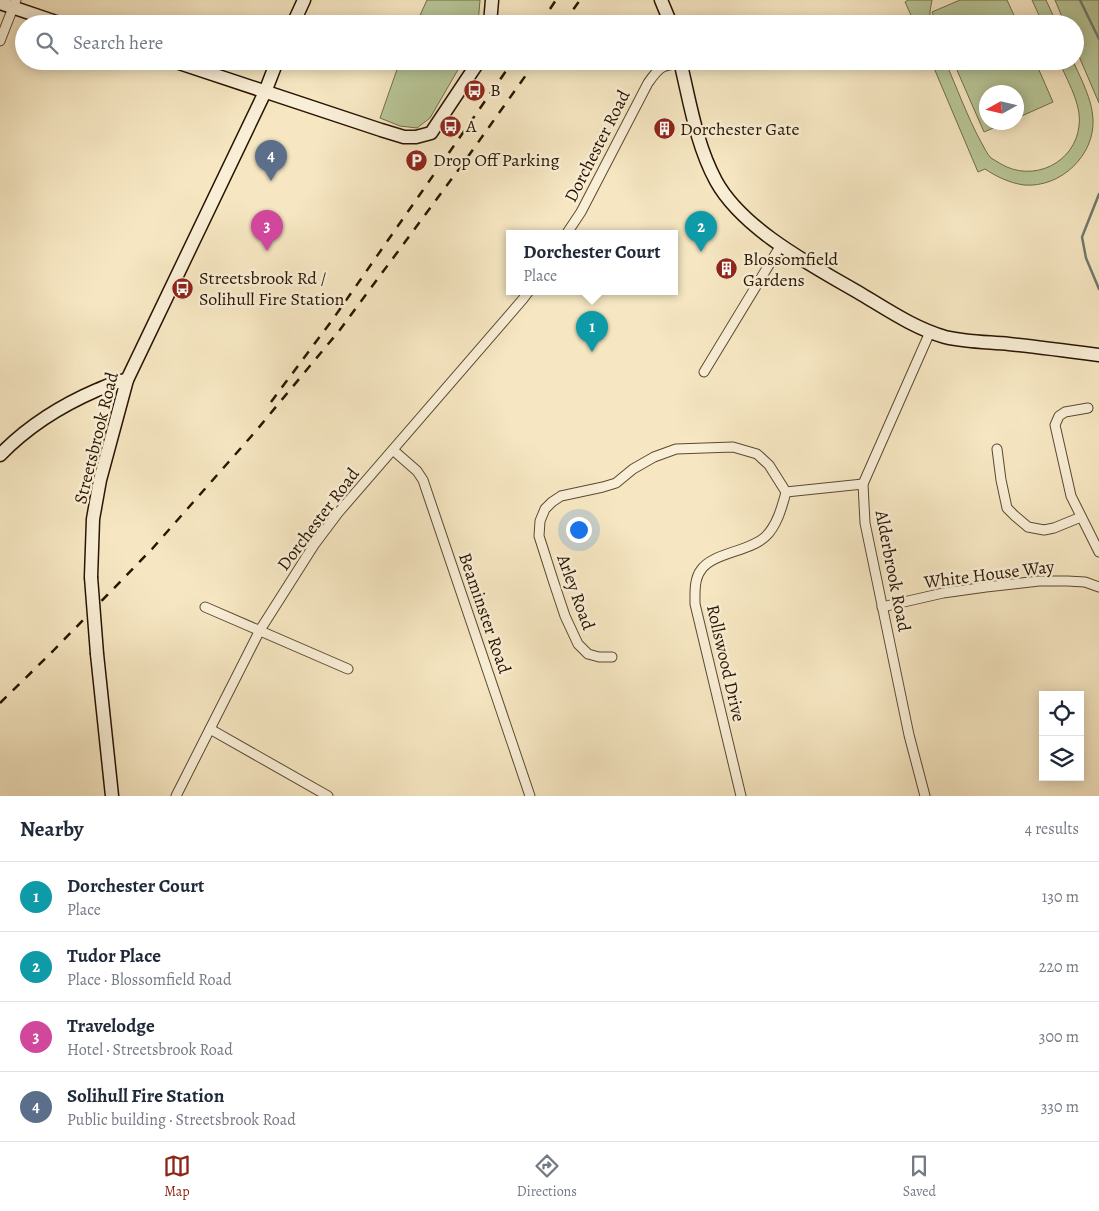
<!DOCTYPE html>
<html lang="en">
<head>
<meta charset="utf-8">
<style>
	body { margin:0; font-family:Alegreya,serif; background:#f2f2f3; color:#1f2937 }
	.controls { position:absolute; right:15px; bottom:15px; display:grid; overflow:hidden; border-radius:0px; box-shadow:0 2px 12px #0003 }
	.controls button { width:45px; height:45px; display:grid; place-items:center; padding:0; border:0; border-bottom:1px solid #e0e1e3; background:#fff; color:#1f2937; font:25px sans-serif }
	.compass { position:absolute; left:979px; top:85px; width:45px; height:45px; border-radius:50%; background:#fff; box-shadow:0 2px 12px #0003; rotate:262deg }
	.you { position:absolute; left:578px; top:529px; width:18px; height:18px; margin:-12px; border:4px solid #fff; border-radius:50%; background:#1a73e8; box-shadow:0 0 0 8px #1a73e833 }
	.badge { display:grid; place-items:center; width:32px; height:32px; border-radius:50%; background:#8f2418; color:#fff; font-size:16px; font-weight:700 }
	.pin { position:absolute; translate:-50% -41px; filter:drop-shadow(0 1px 2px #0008) }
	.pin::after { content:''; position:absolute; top:26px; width:18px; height:15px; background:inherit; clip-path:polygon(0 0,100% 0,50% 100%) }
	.popup { position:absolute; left:506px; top:230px; width:172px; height:65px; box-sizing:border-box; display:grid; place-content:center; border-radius:0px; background:#fff; filter:drop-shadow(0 1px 4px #0005); font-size:16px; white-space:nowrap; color:#747a83 }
	.popup b { font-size:19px; color:#1f2937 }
	.popup::after { content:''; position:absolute; left:50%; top:100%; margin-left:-10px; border:10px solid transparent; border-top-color:#fff }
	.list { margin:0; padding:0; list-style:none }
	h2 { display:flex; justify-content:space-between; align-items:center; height:65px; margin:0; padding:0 20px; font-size:21px }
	h2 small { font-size:16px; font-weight:400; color:#747a83 }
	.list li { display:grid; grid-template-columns:32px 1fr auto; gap:15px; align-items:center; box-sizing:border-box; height:70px; padding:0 20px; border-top:1px solid #e0e1e3 }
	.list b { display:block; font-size:19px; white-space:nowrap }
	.list p { margin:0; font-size:16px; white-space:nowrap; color:#747a83 }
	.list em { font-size:16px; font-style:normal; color:#747a83 }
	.icon { flex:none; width:28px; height:28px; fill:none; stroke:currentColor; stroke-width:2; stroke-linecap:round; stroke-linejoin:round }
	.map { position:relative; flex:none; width:1099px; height:796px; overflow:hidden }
	.search { position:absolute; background:#fff; box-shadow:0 2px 12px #0003; left:15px; right:15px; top:15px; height:55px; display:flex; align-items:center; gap:12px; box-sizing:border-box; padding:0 18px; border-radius:28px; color:#747a83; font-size:19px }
	.sheet { height:345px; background:#fff }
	nav { display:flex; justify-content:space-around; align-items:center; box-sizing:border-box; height:70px; border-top:1px solid #e0e1e3; background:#fff; font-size:14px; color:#747a83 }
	nav a { display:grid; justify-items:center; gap:2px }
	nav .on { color:#8f2418 }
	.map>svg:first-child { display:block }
</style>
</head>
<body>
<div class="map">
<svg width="1099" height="796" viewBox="0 0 1099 796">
	<rect width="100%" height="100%" fill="#f6e7c2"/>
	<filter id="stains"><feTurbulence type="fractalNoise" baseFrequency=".004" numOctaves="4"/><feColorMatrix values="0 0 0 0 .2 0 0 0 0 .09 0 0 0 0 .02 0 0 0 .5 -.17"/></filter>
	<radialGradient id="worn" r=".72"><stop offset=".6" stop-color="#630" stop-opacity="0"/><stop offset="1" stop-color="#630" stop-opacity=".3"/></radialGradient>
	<g fill="#b8c697" stroke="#706d4c">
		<polygon points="427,0 480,0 478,24 416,24"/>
		<polygon points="908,0 932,0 930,11 930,24 915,24 905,2"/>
		<polygon points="960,0 1007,0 1018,24 937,24 932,12"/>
		<polygon points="1032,0 1046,0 1057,24 1043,24"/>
		<polygon points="1055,0 1099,0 1099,103 1075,47 1075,24 1065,24"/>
		<polygon points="400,61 463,61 430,118 417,128 400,126 380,118"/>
		<path d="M 931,61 L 945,61 C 957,88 967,116 981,142 C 984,147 987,154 991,158 C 994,160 998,162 1001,164 C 1033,183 1075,163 1079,126 C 1082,104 1067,81 1059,61 L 1073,61 C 1081,79 1092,99 1093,119 C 1095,155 1061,188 1024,185 C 1010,183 997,177 985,169 L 978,172 Z"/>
		<polygon points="953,61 1035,61 1053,102 1017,118 1016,92 986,92 986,122 1005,123 984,132"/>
	</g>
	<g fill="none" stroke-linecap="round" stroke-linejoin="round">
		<g stroke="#717971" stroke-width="2.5">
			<polyline points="1080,0 1099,39"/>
			<polyline points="1099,194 1082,237 1086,258 1099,289"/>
		</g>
		<defs>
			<g id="street">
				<polyline points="0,41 16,0"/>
				<path d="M 567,233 L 581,212 L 648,83 C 660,66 661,66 681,63"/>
				<polyline points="704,372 781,245"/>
				<polyline points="1088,408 1065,412 1059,416 1055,425 1071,496 1099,552"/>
				<polyline points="997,449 1001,480 1007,508 1015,516 1028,527 1044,530 1054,528 1081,517"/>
				<polyline points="393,450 417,471 423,480 530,796"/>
				<polyline points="205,607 348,669"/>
				<polyline points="882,607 943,593 986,587 1039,581 1067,581 1085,582 1099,587"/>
				<polyline points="612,657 599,657 588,654 578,644 565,616 554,583 539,536 540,521 545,509 552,502 561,496 603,487 616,483 633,469 654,457 676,449 733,447 757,454 769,465 786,492 863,484"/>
				<polyline points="210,729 328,796"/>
				<polyline points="176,796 260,630 314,545 338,513 523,299 529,291"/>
				<path d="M 741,796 L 695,604 C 695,593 694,579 701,570 C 712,553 748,552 765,537 C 777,526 782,507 786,492"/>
				<polyline points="925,796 909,735 865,523 863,484 930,332"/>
			</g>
			<g id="secondary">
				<polyline points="661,0 671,24"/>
				<polyline points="0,3 62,24"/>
				<polyline points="293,24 304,0"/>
				<polyline points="490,24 492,0"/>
				<polyline points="173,61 381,130 404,137 416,137 431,133 479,61"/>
				<path d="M 680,61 C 690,102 696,144 716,181 C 743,230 813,266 861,294 C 888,310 914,328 945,337 C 965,342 988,342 1009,344 C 1039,347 1069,351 1099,355"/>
				<path d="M 0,455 C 28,426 60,406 97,390 C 107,386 116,381 127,380"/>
				<polyline points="91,577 93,519 100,480 127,380 265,92 277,61"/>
				<polyline points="97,654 112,796"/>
			</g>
		</defs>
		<use href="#street" stroke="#5c4930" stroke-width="11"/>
		<use href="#secondary" stroke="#291400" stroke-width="15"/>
		<use href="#street" stroke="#f9efd7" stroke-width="9"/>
		<use href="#secondary" stroke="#f9efd7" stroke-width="12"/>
		<g stroke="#291400" stroke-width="2.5" stroke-dasharray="9 9" stroke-linecap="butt">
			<polyline points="540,24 556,0"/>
			<polyline points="563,24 580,0"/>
			<polyline points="271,402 333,319 513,61"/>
			<polyline points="0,703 53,651 152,549 255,432 339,331 462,165 536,61"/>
		</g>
		<defs>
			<polyline id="secondary-bridge" points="91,577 97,654"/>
		</defs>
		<use href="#secondary-bridge" stroke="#291400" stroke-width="15" stroke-linecap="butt"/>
		<use href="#secondary-bridge" stroke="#f9efd7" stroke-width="12"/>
	</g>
	<defs>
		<symbol id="bus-disc" viewBox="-11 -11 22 22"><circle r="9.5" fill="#8f2418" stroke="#f9efd7"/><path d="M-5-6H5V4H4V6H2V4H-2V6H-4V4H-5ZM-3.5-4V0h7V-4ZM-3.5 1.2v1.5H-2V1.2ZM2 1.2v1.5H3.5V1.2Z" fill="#fff"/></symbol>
		<symbol id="building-disc" viewBox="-11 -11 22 22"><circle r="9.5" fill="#8f2418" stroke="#f9efd7"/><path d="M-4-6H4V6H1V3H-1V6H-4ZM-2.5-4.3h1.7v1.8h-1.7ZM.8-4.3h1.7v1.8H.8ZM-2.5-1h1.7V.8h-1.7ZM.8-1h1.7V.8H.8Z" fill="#fff"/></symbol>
		<symbol id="parking-disc" viewBox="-11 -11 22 22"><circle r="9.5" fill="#8f2418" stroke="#f9efd7"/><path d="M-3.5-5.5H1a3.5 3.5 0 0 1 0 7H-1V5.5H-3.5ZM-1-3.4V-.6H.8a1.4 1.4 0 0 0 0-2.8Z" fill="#fff"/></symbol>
	</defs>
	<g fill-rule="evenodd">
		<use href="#bus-disc" x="462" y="78" width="25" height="25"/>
		<use href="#bus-disc" x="438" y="114" width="25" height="25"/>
		<use href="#building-disc" x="652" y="116" width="25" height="25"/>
		<use href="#parking-disc" x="404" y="148" width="25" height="25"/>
		<use href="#building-disc" x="714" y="256" width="25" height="25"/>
		<use href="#bus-disc" x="170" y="276" width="25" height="25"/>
	</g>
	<g text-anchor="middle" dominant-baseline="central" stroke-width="5" stroke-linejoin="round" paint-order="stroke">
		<g font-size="18" fill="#291400" stroke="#f9efd7" text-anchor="start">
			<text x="490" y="90">B</text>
			<text x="466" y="126">A</text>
			<text x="680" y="129">Dorchester Gate</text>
			<text x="433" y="160">Drop Off Parking</text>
			<text x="743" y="259">Blossomfield<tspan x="743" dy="21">Gardens</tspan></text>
			<text x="199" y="278">Streetsbrook Rd /<tspan x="199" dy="21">Solihull Fire Station</tspan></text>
		</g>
		<g font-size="18" fill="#291400" stroke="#f9efd7">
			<text transform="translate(597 146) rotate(-63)">Dorchester Road</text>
			<text transform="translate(96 438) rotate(-76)">Streetsbrook Road</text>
			<text transform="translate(318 519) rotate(-53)">Dorchester Road</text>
			<text transform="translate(893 571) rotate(79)">Alderbrook Road</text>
			<text transform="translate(989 574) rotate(-7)">White House Way</text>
			<text transform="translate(576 592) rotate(70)">Arley Road</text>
			<text transform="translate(485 613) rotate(71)">Beaminster Road</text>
			<text transform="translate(726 663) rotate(77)">Rollswood Drive</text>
		</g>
	</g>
	<rect width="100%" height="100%" filter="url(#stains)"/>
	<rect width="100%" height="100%" fill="url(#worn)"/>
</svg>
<div class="controls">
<button><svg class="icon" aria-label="locate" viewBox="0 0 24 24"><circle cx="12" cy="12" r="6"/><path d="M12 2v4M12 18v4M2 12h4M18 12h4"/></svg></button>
<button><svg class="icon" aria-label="layers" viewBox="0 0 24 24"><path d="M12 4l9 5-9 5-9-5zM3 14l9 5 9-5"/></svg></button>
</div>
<svg class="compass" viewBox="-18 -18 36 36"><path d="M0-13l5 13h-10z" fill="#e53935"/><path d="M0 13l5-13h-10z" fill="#747a83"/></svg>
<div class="you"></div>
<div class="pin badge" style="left:592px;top:352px;background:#0f9aa8">1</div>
<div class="popup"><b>Dorchester Court</b>Place</div>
<div class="pin badge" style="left:701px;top:252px;background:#0f9aa8">2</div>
<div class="pin badge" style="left:267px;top:251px;background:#d1479c">3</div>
<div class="pin badge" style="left:271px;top:181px;background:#5c6f8a">4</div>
<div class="search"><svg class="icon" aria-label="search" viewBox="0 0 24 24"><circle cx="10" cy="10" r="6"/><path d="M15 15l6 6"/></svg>Search here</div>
</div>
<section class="sheet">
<h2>Nearby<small>4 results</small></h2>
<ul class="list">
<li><span class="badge" style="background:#0f9aa8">1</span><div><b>Dorchester Court</b><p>Place</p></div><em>130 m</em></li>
<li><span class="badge" style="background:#0f9aa8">2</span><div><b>Tudor Place</b><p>Place · Blossomfield Road</p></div><em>220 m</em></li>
<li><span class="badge" style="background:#d1479c">3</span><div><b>Travelodge</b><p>Hotel · Streetsbrook Road</p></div><em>300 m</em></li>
<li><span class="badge" style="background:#5c6f8a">4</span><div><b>Solihull Fire Station</b><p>Public building · Streetsbrook Road</p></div><em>330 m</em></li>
</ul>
</section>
<nav>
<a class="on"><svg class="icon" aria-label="map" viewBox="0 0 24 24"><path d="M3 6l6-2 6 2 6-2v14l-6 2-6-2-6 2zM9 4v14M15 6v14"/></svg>Map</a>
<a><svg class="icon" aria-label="directions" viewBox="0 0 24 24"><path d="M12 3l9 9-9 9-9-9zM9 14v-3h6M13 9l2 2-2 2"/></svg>Directions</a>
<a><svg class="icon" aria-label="saved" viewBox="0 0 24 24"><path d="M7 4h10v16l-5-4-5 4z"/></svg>Saved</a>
</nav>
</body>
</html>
